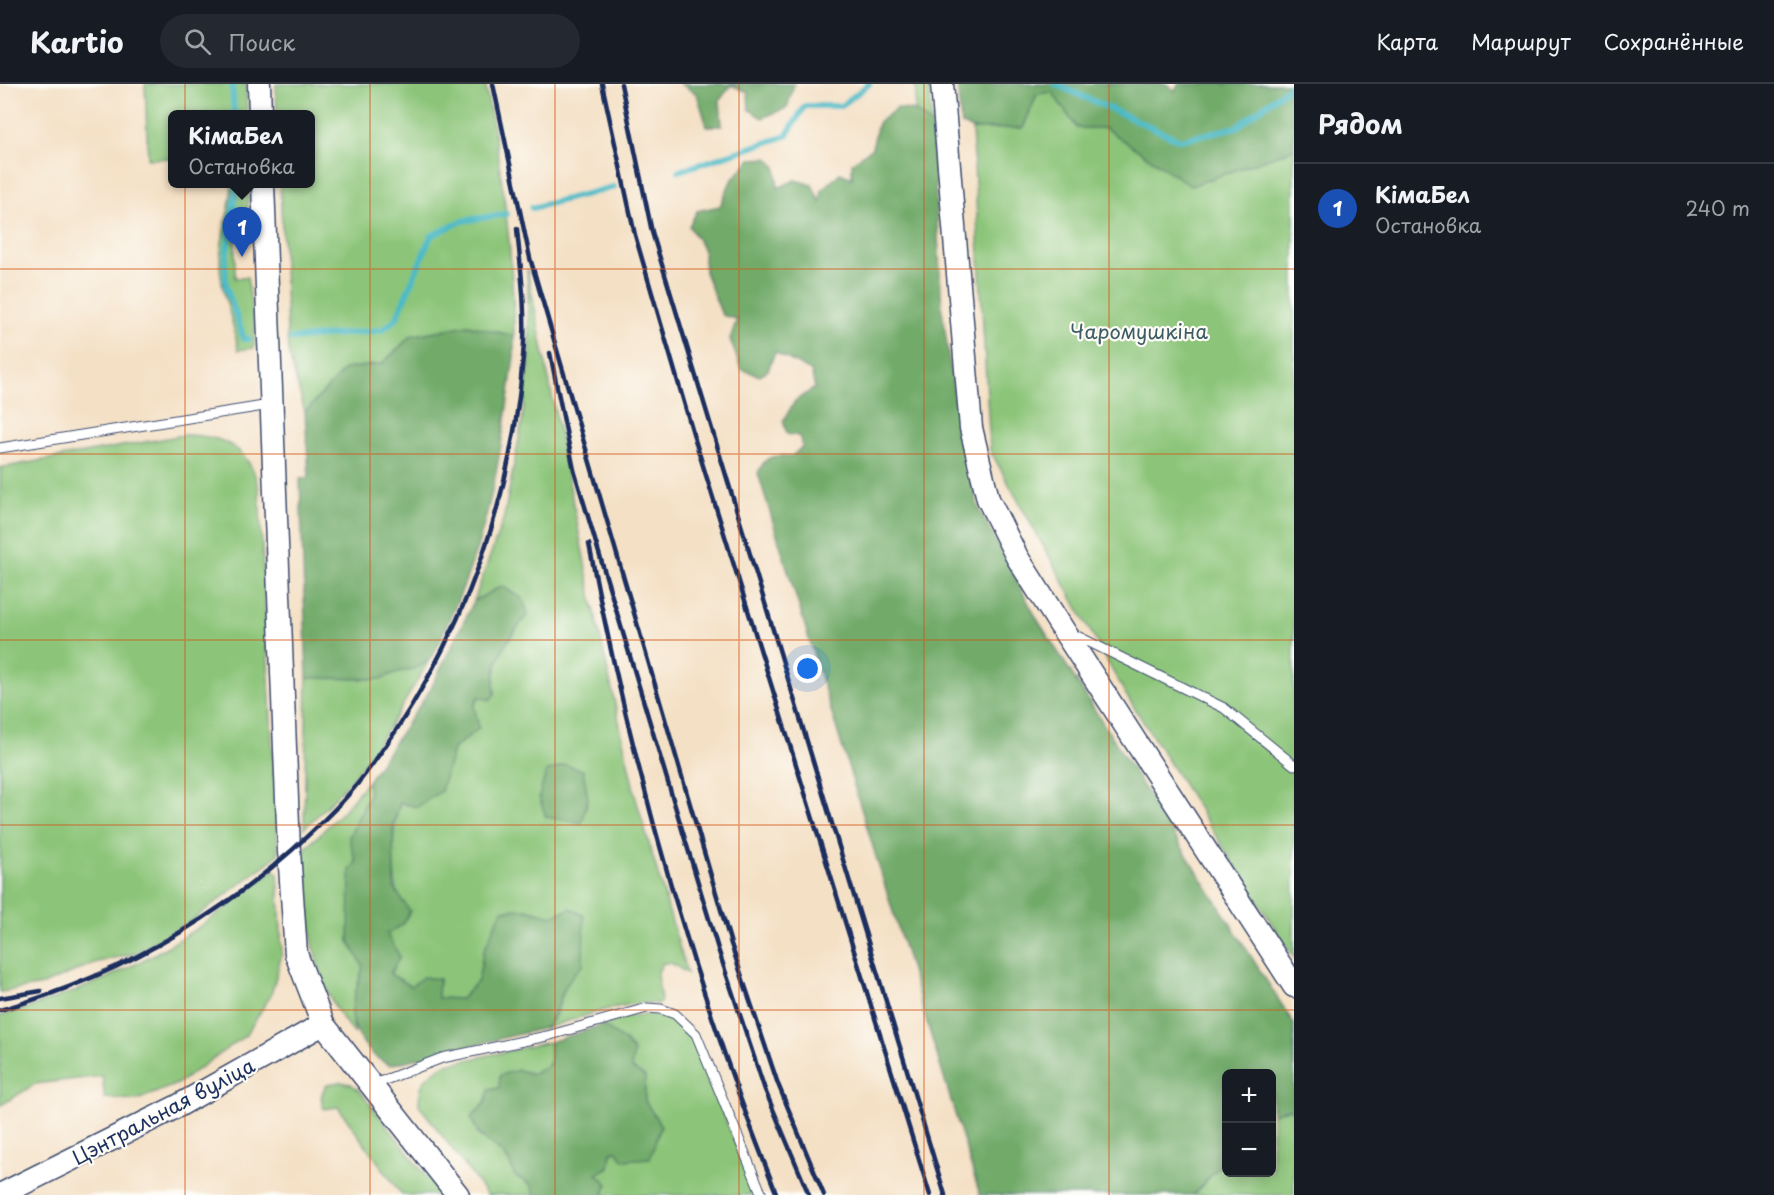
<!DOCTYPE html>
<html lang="ru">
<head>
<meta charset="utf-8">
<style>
	body { margin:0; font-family:"Playpen Sans",sans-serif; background:#242831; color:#f1f3f6 }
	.controls { position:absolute; right:18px; bottom:18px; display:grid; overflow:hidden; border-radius:9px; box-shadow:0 3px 15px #0003 }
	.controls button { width:54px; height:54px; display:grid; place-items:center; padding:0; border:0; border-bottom:2px solid #363941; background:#171b24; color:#f1f3f6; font:30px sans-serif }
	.you { position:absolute; left:808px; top:585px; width:21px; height:21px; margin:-15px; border:4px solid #fff; border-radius:50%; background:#1a73e8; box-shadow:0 0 0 9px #1a73e833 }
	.badge { display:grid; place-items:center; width:39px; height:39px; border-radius:50%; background:#0b8043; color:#fff; font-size:20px; font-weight:700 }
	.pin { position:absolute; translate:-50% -50px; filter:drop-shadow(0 2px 3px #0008) }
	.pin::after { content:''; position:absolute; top:32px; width:21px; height:18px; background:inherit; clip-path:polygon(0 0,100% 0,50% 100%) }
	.popup { position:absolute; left:168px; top:26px; width:147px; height:78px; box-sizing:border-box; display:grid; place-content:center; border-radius:9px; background:#171b24; filter:drop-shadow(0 2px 4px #0005); font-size:20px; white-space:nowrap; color:#9ea1a6 }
	.popup b { font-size:22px; color:#f1f3f6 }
	.popup::after { content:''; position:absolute; left:50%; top:100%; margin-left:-12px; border:12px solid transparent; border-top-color:#171b24 }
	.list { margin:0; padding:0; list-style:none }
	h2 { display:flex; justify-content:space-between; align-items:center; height:78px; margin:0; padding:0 24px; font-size:26px }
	h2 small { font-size:20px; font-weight:400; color:#9ea1a6 }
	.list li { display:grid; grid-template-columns:39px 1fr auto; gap:18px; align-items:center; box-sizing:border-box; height:90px; padding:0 24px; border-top:2px solid #363941 }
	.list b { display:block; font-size:22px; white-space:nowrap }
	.list p { margin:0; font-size:20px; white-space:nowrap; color:#9ea1a6 }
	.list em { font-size:20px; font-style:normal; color:#9ea1a6 }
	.icon { flex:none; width:33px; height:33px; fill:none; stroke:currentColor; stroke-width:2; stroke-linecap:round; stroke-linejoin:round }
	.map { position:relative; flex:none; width:1294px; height:1111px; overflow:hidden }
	header { display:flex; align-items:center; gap:36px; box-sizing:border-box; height:84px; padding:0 30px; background:#171b24; border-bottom:2px solid #363941 }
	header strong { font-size:28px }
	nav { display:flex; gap:33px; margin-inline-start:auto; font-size:21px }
	.search { width:420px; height:54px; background:#242831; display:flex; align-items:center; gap:15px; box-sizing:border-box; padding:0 21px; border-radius:33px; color:#9ea1a6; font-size:22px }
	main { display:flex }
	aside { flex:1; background:#171b24 }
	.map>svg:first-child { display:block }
</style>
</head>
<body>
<header>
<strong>Kartio</strong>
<div class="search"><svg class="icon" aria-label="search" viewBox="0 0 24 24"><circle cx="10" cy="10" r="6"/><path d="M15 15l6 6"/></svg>Поиск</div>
<nav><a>Карта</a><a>Маршрут</a><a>Сохранённые</a></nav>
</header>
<main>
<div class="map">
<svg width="1294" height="1111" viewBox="0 0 1294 1111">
	<rect width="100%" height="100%" fill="#fdfcf7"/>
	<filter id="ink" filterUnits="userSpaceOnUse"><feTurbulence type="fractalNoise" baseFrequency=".0167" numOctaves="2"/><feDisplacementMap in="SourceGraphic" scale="12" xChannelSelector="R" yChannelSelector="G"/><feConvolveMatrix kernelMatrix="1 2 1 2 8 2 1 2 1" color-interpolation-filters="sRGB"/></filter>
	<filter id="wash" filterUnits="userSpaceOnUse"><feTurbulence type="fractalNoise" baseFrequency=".008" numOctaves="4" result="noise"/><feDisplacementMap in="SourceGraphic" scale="24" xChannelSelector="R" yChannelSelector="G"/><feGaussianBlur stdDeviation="1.35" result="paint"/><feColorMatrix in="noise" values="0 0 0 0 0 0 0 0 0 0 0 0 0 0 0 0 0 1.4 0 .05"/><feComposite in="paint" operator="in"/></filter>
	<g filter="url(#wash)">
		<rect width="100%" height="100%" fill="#f4e0c5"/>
		<g fill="#8cc579" stroke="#547a6c" stroke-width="1.5">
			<polygon points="145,0 246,0 247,30 173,30 173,74 148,75"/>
			<path d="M 276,0 L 485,0 C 502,87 513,163 514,252 L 468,241 L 411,252 L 382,280 L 345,285 L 305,328 L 288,267 L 280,100 L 311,100 L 311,30 L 277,30 Z"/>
			<polygon points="913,0 929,0 932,41 915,27 916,4"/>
			<polygon points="1052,8 1077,44 1105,44 1191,102 1294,65 1294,874 1125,609 990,366 972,45 1023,44 1037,10"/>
			<path d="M 232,100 L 250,100 L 246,148 L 235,149 L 235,194 L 247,193 L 255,243 L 254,264 L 238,266 C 235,237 220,209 220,179 C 220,152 231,126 232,100 Z"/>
			<path d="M 527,185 L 593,520 L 636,715 L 687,889 L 671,879 L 663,879 L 657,890 L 661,916 L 659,920 C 629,914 575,936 545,944 L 555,932 L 569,892 L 552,832 L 526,825 L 484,866 L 478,897 L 461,915 L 437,914 L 439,895 L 411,902 L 389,891 L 386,850 L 403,840 C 394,805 388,753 400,719 L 441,707 L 453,665 L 479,644 L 474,622 L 479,613 L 495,610 C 490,576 508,555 528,530 L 502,502 L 474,517 L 504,433 L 522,339 L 530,272 Z"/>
			<path d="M 184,351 C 224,351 250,364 259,405 L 278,771 L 191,837 L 135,869 L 94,879 L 43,901 L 0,908 L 0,384 Z"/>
			<path d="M 429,576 C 395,637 356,698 304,744 L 307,594 L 383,595 L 392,587 L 407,587 Z"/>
			<path d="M 368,697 L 369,711 L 349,753 L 356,778 L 349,857 L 363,882 L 352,925 L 354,949 C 308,898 309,830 304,766 L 341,729 Z"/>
			<path d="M 273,786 L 278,789 L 282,870 L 271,911 L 246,951 L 177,1000 L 137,1016 L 104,1014 L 103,992 L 35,1000 L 0,1022 L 0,932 C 68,913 137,884 196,845 C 223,827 248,806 273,786 Z"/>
			<polygon points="649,930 673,935 692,952 756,1111 603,1111 608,1100 597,1090 609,1083 611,1068 617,1067 661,1042 645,1017 645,993 630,984 625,957 602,941 624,933"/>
			<path d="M 550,958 L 550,980 L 533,990 L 518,986 L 499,1004 L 489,1006 L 477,1050 L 510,1075 L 514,1091 L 531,1101 L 535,1111 L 487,1111 L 419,1021 C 419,998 425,993 443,981 Z"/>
			<path d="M 340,998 L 351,1000 L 361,1008 L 441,1111 L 402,1111 L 338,1023 L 324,1025 C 320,1014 320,1009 328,1000 Z"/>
			<polygon points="1287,1025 1294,1026 1294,1111 1193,1111 1226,1075 1226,1088 1272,1088 1272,1030"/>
		</g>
		<g fill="#71aa69" stroke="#466c64" stroke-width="1.5">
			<polygon points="681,0 794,0 787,24 762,34 749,25 748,9 731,1 720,16 722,42 707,42 697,10"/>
			<polygon points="957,0 1167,0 1175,7 1178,0 1294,0 1294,65 1191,102 1105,44 1077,44 1052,8 1037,10 1023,44 972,45 961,40"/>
			<path d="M 897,24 L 915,27 L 932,41 L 942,226 L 959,344 L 978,423 L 1037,535 L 1294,940 L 1294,1026 L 1287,1025 L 1272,1030 L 1272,990 L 1226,990 L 1226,1075 L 1193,1111 L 980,1111 L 758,389 C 765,371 774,371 792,372 L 803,362 L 799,352 L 787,350 L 783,337 L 795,317 L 815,304 L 811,287 L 775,268 L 768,286 L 760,292 L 741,285 L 730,255 L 737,235 L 722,231 L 705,188 L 703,164 L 689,142 L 697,127 L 720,122 L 731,97 L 751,75 L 768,74 L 776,83 L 778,104 L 795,96 L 812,101 L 820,118 L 822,106 L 840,89 L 852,94 L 852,79 L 872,64 L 878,39 Z"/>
			<path d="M 468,241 L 514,252 L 514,272 C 502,366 489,453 447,540 C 442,550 437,569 428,577 C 415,589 396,584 383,595 L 307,594 L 300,395 L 309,393 L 305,328 L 345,285 L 382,280 L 411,252 Z"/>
			<path d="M 502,502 L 523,515 L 528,530 C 508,555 490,576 495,610 L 490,616 L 478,613 L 474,623 L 479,644 L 453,665 L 441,707 L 417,723 L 400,719 L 393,740 L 394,804 L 410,827 L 403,840 L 387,850 L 400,873 L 390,890 L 411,902 L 423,893 L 439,895 L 438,914 L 461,915 L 478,897 L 484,866 L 502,826 L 526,825 L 552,832 L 571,824 L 584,832 L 583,882 C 559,899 563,922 545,944 L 390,981 C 380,977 375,973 368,965 C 342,935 354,917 363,882 L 349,857 L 350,786 L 356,778 L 349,753 L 369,711 L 368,697 L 430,606 L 474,517 Z"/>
			<polygon points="565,681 583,686 588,714 582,739 546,733 539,713 546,688"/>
			<path d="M 602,941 L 625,957 L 634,968 L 631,984 L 645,993 L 645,1017 L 661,1042 L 650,1074 L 624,1076 L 617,1067 L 611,1068 L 609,1083 L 597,1090 L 608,1100 L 603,1111 L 535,1111 L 531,1101 L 514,1091 C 506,1059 482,1066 471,1033 L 485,1019 L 489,1006 L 499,1004 L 500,991 L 518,986 L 533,990 L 550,980 L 550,958 Z"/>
		</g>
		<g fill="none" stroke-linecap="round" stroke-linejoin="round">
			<g stroke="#4cbac6" stroke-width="6">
				<polyline points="232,0 234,30"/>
				<polyline points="1055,0 1180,56 1237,43 1293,0"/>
				<polyline points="679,87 786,52 805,22 841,22 869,0"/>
				<polyline points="237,100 225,179 226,202 244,255 249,255"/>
				<polyline points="532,124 614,103"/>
				<polyline points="291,255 382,246 396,235 431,152 462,137 506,130"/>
			</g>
		</g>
	</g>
	<g filter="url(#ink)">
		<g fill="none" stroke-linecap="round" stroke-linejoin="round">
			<defs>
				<g id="service">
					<polyline points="0,364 270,321"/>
					<polyline points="1073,550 1224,624 1294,681"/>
					<polyline points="372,1001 442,974 547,952 647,924 661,925 675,930 696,950 762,1111"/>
				</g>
				<g id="tertiary">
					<polyline points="259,0 260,30"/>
					<polyline points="942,0 971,344 988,415 1017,473 1062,544 1294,902"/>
					<polyline points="263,100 289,767 296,870 323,940 458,1111"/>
					<polyline points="0,1111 178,1022 323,940"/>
				</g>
			</defs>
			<use href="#service" stroke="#3c4a6d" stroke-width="11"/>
			<use href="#tertiary" stroke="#3c4a6d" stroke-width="25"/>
			<use href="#service" stroke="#fff" stroke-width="9"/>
			<use href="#tertiary" stroke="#fff" stroke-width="22"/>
			<g stroke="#1b2f5e" stroke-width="4.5">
				<polyline points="493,0 530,174 731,860 778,1000 824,1111"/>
				<polyline points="602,0 635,151 695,356 930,1111"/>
				<polyline points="621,0 652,148 945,1111"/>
				<polyline points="550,269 574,386 718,865 765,1006 809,1111"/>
				<path d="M 589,460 C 632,683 693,900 777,1111"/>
				<polyline points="0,914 41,907"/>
				<path d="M 0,926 C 128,890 242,821 335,725 C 358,702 377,674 395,648 C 470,534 513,410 523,273 C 527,232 521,187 517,145"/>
			</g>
		</g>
	</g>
	<path fill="none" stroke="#d45514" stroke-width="1.5" stroke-opacity="0.55" d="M 185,0 L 185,1111M 370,0 L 370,1111M 555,0 L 555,1111M 739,0 L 739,1111M 924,0 L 924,1111M 1109,0 L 1109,1111M 0,185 L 1294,185M 0,370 L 1294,370M 0,556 L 1294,556M 0,741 L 1294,741M 0,926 L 1294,926"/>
	<g text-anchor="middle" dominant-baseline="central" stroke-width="4.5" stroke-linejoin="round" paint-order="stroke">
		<g font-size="20" fill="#3d5c66" stroke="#fdfcf7">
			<text x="1139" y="247">Чаромушкіна</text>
		</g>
		<g font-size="20" fill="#1b2f5e" stroke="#fdfcf7">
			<text transform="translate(163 1027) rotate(-28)">Цэнтральная вуліца</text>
		</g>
	</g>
</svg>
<div class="controls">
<button>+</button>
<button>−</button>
</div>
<div class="you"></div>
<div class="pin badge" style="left:242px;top:173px;background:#1a4fb4">1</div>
<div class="popup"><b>КімаБел</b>Остановка</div>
</div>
<aside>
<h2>Рядом<small></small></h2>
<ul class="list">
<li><span class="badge" style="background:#1a4fb4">1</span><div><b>КімаБел</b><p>Остановка</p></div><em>240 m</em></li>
</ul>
</aside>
</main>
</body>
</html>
